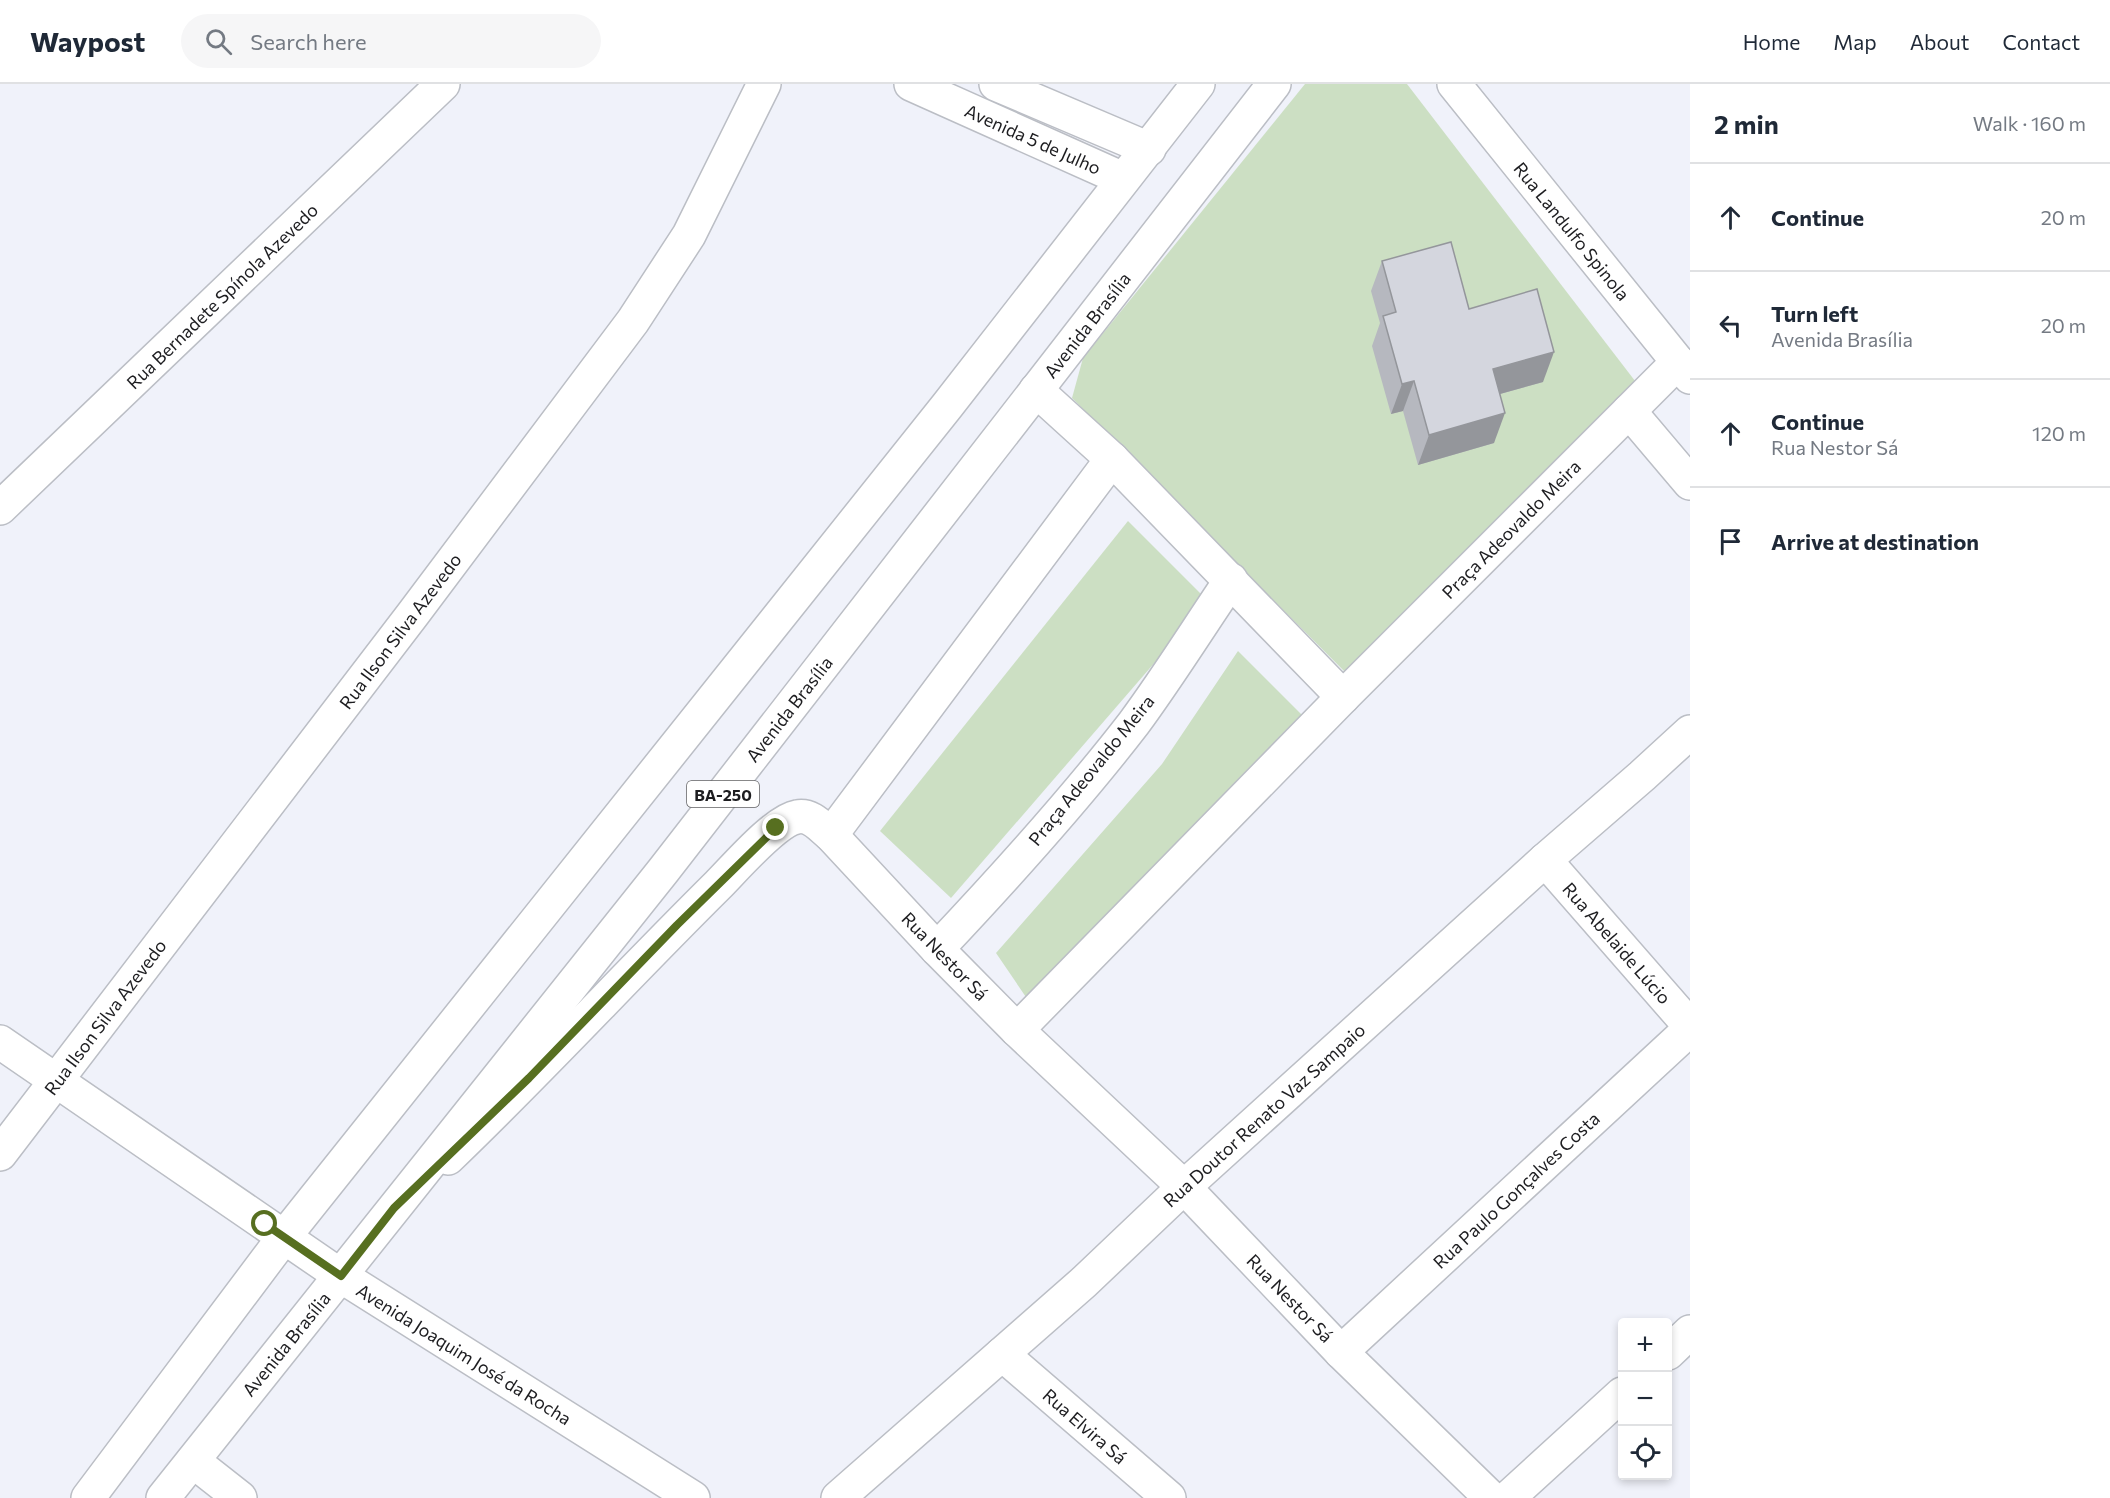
<!DOCTYPE html>
<html lang="en">
<head>
<meta charset="utf-8">
<style>
	body { margin:0; font-family:Commissioner,sans-serif; background:#f6f6f7; color:#1f2937 }
	.controls { position:absolute; right:18px; bottom:18px; display:grid; overflow:hidden; border-radius:6px; box-shadow:0 3px 9px #0003 }
	.controls button { width:54px; height:54px; display:grid; place-items:center; padding:0; border:0; border-bottom:2px solid #e0e1e3; background:#fff; color:#1f2937; font:30px sans-serif }
	.stop { position:absolute; width:18px; height:18px; margin:-14px; border:4px solid #576f20; border-radius:50%; background:#fff }
	.stop.end { background:#576f20; border-color:#fff; box-shadow:0 2px 6px #0008 }
	.list { margin:0; padding:0; list-style:none }
	h2 { display:flex; justify-content:space-between; align-items:center; height:78px; margin:0; padding:0 24px; font-size:26px }
	h2 small { font-size:20px; font-weight:400; color:#747a83 }
	.list li { display:grid; grid-template-columns:39px 1fr auto; gap:18px; align-items:center; box-sizing:border-box; height:108px; padding:0 24px; border-top:2px solid #e0e1e3 }
	.list b { display:block; font-size:22px; white-space:nowrap }
	.list p { margin:0; font-size:20px; white-space:nowrap; color:#747a83 }
	.list em { font-size:20px; font-style:normal; color:#747a83 }
	.icon { flex:none; width:33px; height:33px; fill:none; stroke:currentColor; stroke-width:2; stroke-linecap:round; stroke-linejoin:round }
	.map { position:relative; flex:none; width:1690px; height:1414px; overflow:hidden }
	header { display:flex; align-items:center; gap:36px; box-sizing:border-box; height:84px; padding:0 30px; background:#fff; border-bottom:2px solid #e0e1e3 }
	header strong { font-size:28px }
	nav { display:flex; gap:33px; margin-inline-start:auto; font-size:21px }
	.search { width:420px; height:54px; background:#f6f6f7; display:flex; align-items:center; gap:15px; box-sizing:border-box; padding:0 21px; border-radius:33px; color:#747a83; font-size:22px }
	main { display:flex }
	aside { flex:1; background:#fff }
	.map>svg:first-child { display:block }
</style>
</head>
<body>
<header>
<strong>Waypost</strong>
<div class="search"><svg class="icon" aria-label="search" viewBox="0 0 24 24"><circle cx="10" cy="10" r="6"/><path d="M15 15l6 6"/></svg>Search here</div>
<nav><a>Home</a><a>Map</a><a>About</a><a>Contact</a></nav>
</header>
<main>
<div class="map">
<svg width="1690" height="1414" viewBox="0 0 1690 1414">
	<rect width="100%" height="100%" fill="#f0f2fa"/>
	<g fill="#ccdfc3">
		<polygon points="1305,0 1407,0 1642,306 1355,598 1072,314 1083,274"/>
		<polygon points="1128,437 1208,517 951,814 880,747"/>
		<polygon points="1238,567 1305,634 1030,919 996,869 1162,680"/>
	</g>
	<g fill="none" stroke-linecap="round" stroke-linejoin="round">
		<defs>
			<g id="street">
				<polyline points="911,0 1123,95"/>
				<polyline points="996,0 1149,65"/>
				<polyline points="1454,0 1690,293"/>
				<polyline points="1036,306 1112,375 1343,613"/>
				<polyline points="1629,327 1690,399"/>
				<polyline points="0,424 443,0"/>
				<polyline points="831,751 1112,375"/>
				<polyline points="1545,776 1690,942"/>
				<path d="M 937,865 C 1005,793 1073,718 1134,639 C 1168,593 1199,543 1231,496"/>
				<polyline points="1017,946 1343,613 1678,278"/>
				<polyline points="0,958 341,1192 693,1414"/>
				<polyline points="0,1070 413,530 633,237 689,151 764,0"/>
				<path d="M 448,1074 C 541,985 627,891 718,801 C 735,784 775,737 797,733 C 811,730 821,743 831,751 L 937,865 L 1017,946 L 1184,1103 L 1341,1268 L 1491,1414"/>
				<polyline points="1341,1268 1690,945"/>
				<polyline points="1668,1269 1690,1248"/>
				<polyline points="1002,1270 1169,1414"/>
				<polyline points="193,1377 240,1414"/>
				<polyline points="838,1414 1084,1198 1184,1103 1545,776 1642,692 1690,648"/>
				<polyline points="1508,1414 1622,1310"/>
			</g>
			<g id="primary">
				<polyline points="88,1414 284,1153 947,322 1198,0"/>
				<polyline points="163,1414 663,787 1274,0"/>
			</g>
		</defs>
		<use href="#street" stroke="#bbbec5" stroke-width="36"/>
		<use href="#primary" stroke="#bbbec5" stroke-width="36"/>
		<use href="#street" stroke="#fff" stroke-width="33"/>
		<use href="#primary" stroke="#fff" stroke-width="33"/>
	</g>
	<polygon fill="#b6b8bf" points="1382,177 1469,225 1543,298 1500,310 1494,359 1418,381 1403,327 1391,330 1372,262 1380,239 1371,207"/>
	<g fill="#94969b">
		<polygon points="1554,268 1543,298 1482,315 1493,285"/>
		<polygon points="1414,297 1403,327 1391,330 1402,300"/>
		<polygon points="1505,329 1494,359 1418,381 1429,351"/>
	</g>
	<polygon fill="#d4d6de" stroke="#94969b" stroke-width="1.5" points="1451,158 1469,225 1537,205 1554,268 1493,285 1505,329 1429,351 1414,297 1402,300 1383,232 1396,228 1382,177"/>
	<g fill="none" stroke-linecap="round" stroke-linejoin="round">
		<polyline stroke="#576f20" stroke-width="8" points="265,1140 341,1192 394,1124 529,994 677,841 776,744"/>
	</g>
	<g text-anchor="middle" dominant-baseline="central" stroke-width="6" stroke-linejoin="round" paint-order="stroke">
		<rect fill="#fff" stroke="#616163" stroke-width="1.5" x="687" y="697" width="72" height="26" rx="4.5"/>
		<g font-size="16" font-weight="bold" fill="#1d1d20">
			<text x="723" y="710">BA-250</text>
		</g>
		<g font-size="18" fill="#1d1d20" stroke="#fff">
			<text transform="translate(1033 55) rotate(24)">Avenida 5 de Julho</text>
			<text transform="translate(1572 147) rotate(51)">Rua Landulfo Spinola</text>
			<text transform="translate(222 212) rotate(-44)">Rua Bernadete Spínola Azevedo</text>
			<text transform="translate(1087 241) rotate(-52)">Avenida Brasília</text>
			<text transform="translate(1511 445) rotate(-45)">Praça Adeovaldo Meira</text>
			<text transform="translate(400 547) rotate(-53)">Rua Ilson Silva Azevedo</text>
			<text transform="translate(789 625) rotate(-52)">Avenida Brasília</text>
			<text transform="translate(1091 686) rotate(-51)">Praça Adeovaldo Meira</text>
			<text transform="translate(1617 859) rotate(49)">Rua Abelaide Lúcio</text>
			<text transform="translate(945 872) rotate(46)">Rua Nestor Sá</text>
			<text transform="translate(105 933) rotate(-53)">Rua Ilson Silva Azevedo</text>
			<text transform="translate(1264 1031) rotate(-42)">Rua Doutor Renato Vaz Sampaio</text>
			<text transform="translate(1516 1106) rotate(-43)">Rua Paulo Gonçalves Costa</text>
			<text transform="translate(1290 1214) rotate(46)">Rua Nestor Sá</text>
			<text transform="translate(286 1260) rotate(-51)">Avenida Brasília</text>
			<text transform="translate(464 1270) rotate(32)">Avenida Joaquim José da Rocha</text>
			<text transform="translate(1085 1342) rotate(41)">Rua Elvira Sá</text>
		</g>
	</g>
</svg>
<div class="controls">
<button>+</button>
<button>−</button>
<button><svg class="icon" aria-label="locate" viewBox="0 0 24 24"><circle cx="12" cy="12" r="6"/><path d="M12 2v4M12 18v4M2 12h4M18 12h4"/></svg></button>
</div>
<div class="stop" style="left:265px;top:1140px"></div>
<div class="stop end" style="left:776px;top:744px"></div>
</div>
<aside>
<h2>2 min<small>Walk · 160 m</small></h2>
<ul class="list">
<li><svg class="icon" aria-label="ahead" viewBox="0 0 24 24"><path d="M12 20V5M6 11l6-6 6 6"/></svg><div><b>Continue</b></div><em>20 m</em></li>
<li><svg class="icon" aria-label="left" viewBox="0 0 24 24"><path d="M17 20v-9H6M10 6l-5 5 5 5"/></svg><div><b>Turn left</b><p>Avenida Brasília</p></div><em>20 m</em></li>
<li><svg class="icon" aria-label="ahead" viewBox="0 0 24 24"><path d="M12 20V5M6 11l6-6 6 6"/></svg><div><b>Continue</b><p>Rua Nestor Sá</p></div><em>120 m</em></li>
<li><svg class="icon" aria-label="arrive" viewBox="0 0 24 24"><path d="M6 21V4h12l-3 4 3 4H6"/></svg><div><b>Arrive at destination</b></div></li>
</ul>
</aside>
</main>
</body>
</html>
